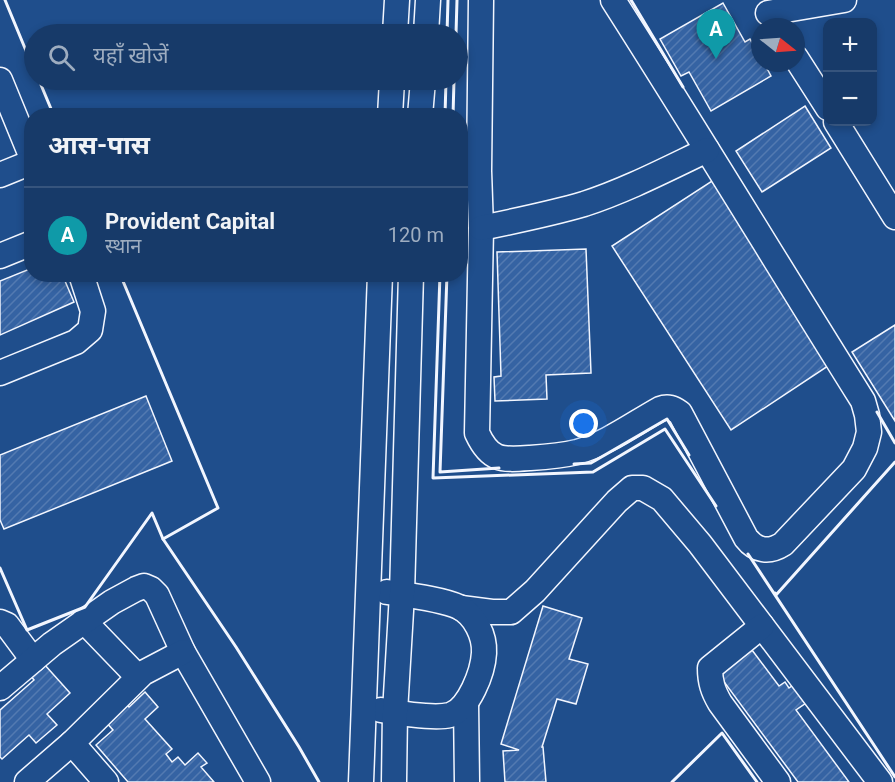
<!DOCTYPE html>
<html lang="hi">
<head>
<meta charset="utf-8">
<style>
	body { margin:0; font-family:Roboto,"Noto Sans Devanagari",sans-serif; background:#20416f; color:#f1f3f6 }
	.controls { position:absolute; right:18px; top:18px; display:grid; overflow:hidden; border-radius:12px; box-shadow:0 3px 9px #0003 }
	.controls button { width:54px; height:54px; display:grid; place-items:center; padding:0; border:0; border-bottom:2px solid #36547d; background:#173a69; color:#f1f3f6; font:30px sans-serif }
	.compass { position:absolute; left:751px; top:18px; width:54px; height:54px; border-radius:50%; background:#173a69; box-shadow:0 3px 9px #0003; rotate:107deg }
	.you { position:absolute; left:584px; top:424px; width:21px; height:21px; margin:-15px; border:4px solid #fff; border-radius:50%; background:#1a73e8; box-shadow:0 0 0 9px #1a73e833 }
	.badge { display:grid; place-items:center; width:39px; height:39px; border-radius:50%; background:#ffb74d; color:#fff; font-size:20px; font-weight:700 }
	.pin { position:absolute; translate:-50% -50px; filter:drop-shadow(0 2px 3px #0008) }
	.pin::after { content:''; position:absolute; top:32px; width:21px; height:18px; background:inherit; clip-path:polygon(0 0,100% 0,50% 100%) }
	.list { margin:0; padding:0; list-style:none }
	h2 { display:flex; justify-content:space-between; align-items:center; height:78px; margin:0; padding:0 24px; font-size:26px }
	h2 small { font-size:20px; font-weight:400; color:#9eadc0 }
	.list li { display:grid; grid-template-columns:39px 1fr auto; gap:18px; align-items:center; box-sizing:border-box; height:96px; padding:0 24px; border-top:2px solid #36547d }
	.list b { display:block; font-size:22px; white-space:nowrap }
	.list p { margin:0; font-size:20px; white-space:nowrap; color:#9eadc0 }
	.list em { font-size:20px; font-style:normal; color:#9eadc0 }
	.icon { flex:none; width:33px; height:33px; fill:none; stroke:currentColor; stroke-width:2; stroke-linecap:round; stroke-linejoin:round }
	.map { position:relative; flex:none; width:895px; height:782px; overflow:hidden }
	.search { position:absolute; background:#173a69; box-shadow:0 3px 9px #0003; left:24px; top:24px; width:444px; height:66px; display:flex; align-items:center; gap:15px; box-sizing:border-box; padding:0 21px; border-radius:33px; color:#9eadc0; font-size:22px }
	.panel { position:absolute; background:#173a69; box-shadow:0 3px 9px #0003; left:24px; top:108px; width:444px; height:174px; border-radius:24px }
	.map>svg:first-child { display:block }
</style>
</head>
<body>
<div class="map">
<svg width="895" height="782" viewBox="0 0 895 782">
	<defs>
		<pattern id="building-hatch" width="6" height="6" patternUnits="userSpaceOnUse" patternTransform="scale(1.5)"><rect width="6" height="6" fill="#3563a3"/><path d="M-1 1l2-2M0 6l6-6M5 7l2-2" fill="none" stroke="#537ab1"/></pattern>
	</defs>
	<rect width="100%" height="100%" fill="#1f4e8c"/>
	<g fill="url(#building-hatch)" stroke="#f2f6ff" stroke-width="1.5">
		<polygon points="723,3 745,42 750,39 760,56 760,63 764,63 771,76 711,111 689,72 681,76 660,39"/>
		<polygon points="805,106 831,148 762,192 736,151"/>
		<polygon points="712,181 831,364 731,430 612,246"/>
		<polygon points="586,249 591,373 546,375 547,399 495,401 494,377 501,376 497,252"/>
		<polygon points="32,268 32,274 62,274 74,302 0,335 0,281"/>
		<polygon points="895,325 895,421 852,352"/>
		<polygon points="146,396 172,461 4,529 0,520 0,455"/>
		<polygon points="543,606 582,618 569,659 588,664 576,704 557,699 542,747 543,747 546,782 505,782 503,751 519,750 501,744"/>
		<polygon points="752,650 779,686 785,682 789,688 796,683 809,701 796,710 849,782 798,782 719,675"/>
		<polygon points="44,664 70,693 47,714 57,725 36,743 29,735 2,759 0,757 0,710 34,680 31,676"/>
		<polygon points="145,692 158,707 145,719 172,749 166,754 172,762 178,757 185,765 198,753 207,763 201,767 214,782 128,782 96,745 113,730 105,721 125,703 129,707"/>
	</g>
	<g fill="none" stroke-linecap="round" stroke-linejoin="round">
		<defs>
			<g id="minor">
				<path d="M 481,0 L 479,171 L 481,228 L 477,433 C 490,461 501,460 530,458 C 546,457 561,456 577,452 C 606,444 633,424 660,409 C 668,406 673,408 680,413 L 746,538 C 756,551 769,553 783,544 L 854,469 L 865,448 L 869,432 L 867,415 L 863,401 C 779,267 698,133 613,0"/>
				<polyline points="768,13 844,0"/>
				<polyline points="395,34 397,0"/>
				<polyline points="426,34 428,0"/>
				<polyline points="796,58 828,108"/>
				<polyline points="0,80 32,158"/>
				<polyline points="390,116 392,80"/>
				<polyline points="420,116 423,80"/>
				<polyline points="836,122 895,217"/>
				<polyline points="0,175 32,162"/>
				<path d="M 481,228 C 515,221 550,214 584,204 C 627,190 667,169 707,150"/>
				<polyline points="0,256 32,243"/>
				<polyline points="0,373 76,342 90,330 93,311 81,274"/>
				<polyline points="461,608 492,612 511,612 535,591 617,501 632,488 643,488 662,499 700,544 880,782"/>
				<polyline points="84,621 138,677"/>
				<polyline points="0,622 7,625 33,660"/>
				<path d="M 762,626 L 710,668 C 710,682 713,691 720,703 L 778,782"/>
				<polyline points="0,688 52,644 112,602 136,589 144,586 151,589 157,595 183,652 258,782"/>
				<polyline points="466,703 467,782"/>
				<path d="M 381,710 C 398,713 434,719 450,715 C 469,709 483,672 484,653 C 485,636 475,615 459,607 C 442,599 407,595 387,592"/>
				<polyline points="72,743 106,782"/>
				<polyline points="27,782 72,743 143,673 183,652"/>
				<polyline points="361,782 380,274"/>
				<polyline points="394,782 395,712 402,594 411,274"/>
			</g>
		</defs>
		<use href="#minor" stroke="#f2f6ff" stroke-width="27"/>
		<use href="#minor" stroke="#1f4e8c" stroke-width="24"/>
		<g stroke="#f2f6ff" stroke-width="3">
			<polyline points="5,0 34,70"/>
			<polyline points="631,0 683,87"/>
			<polyline points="447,34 448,0"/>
			<polyline points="456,34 457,0"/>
			<polyline points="39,80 54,116"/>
			<polyline points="445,116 446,80"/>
			<polyline points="453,116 454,80"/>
			<polyline points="120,274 218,508 163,539"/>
			<polyline points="440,274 433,478 593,472 665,429 716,506"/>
			<polyline points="447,274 440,472 499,468"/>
			<polyline points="877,412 895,443"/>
			<polyline points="574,464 591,463 667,419 689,455"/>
			<polyline points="748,554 895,777"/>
			<polyline points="0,568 27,630 85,607 152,513 163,539 236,647 299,747 319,782"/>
			<polyline points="775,593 776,595 895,462"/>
			<polyline points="672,782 722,733 757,782"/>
		</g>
	</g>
</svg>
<div class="controls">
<button>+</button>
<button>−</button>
</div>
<svg class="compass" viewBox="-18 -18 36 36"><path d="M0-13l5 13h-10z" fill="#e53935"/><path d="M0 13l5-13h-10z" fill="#9eadc0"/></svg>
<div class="you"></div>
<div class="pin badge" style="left:716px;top:59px;background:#0f9aa8">A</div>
<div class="search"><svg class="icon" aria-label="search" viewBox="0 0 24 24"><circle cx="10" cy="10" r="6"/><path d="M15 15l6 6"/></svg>यहाँ खोजें</div>
<section class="panel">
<h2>आस-पास<small></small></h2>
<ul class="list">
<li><span class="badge" style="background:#0f9aa8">A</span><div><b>Provident Capital</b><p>स्थान</p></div><em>120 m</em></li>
</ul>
</section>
</div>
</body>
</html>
